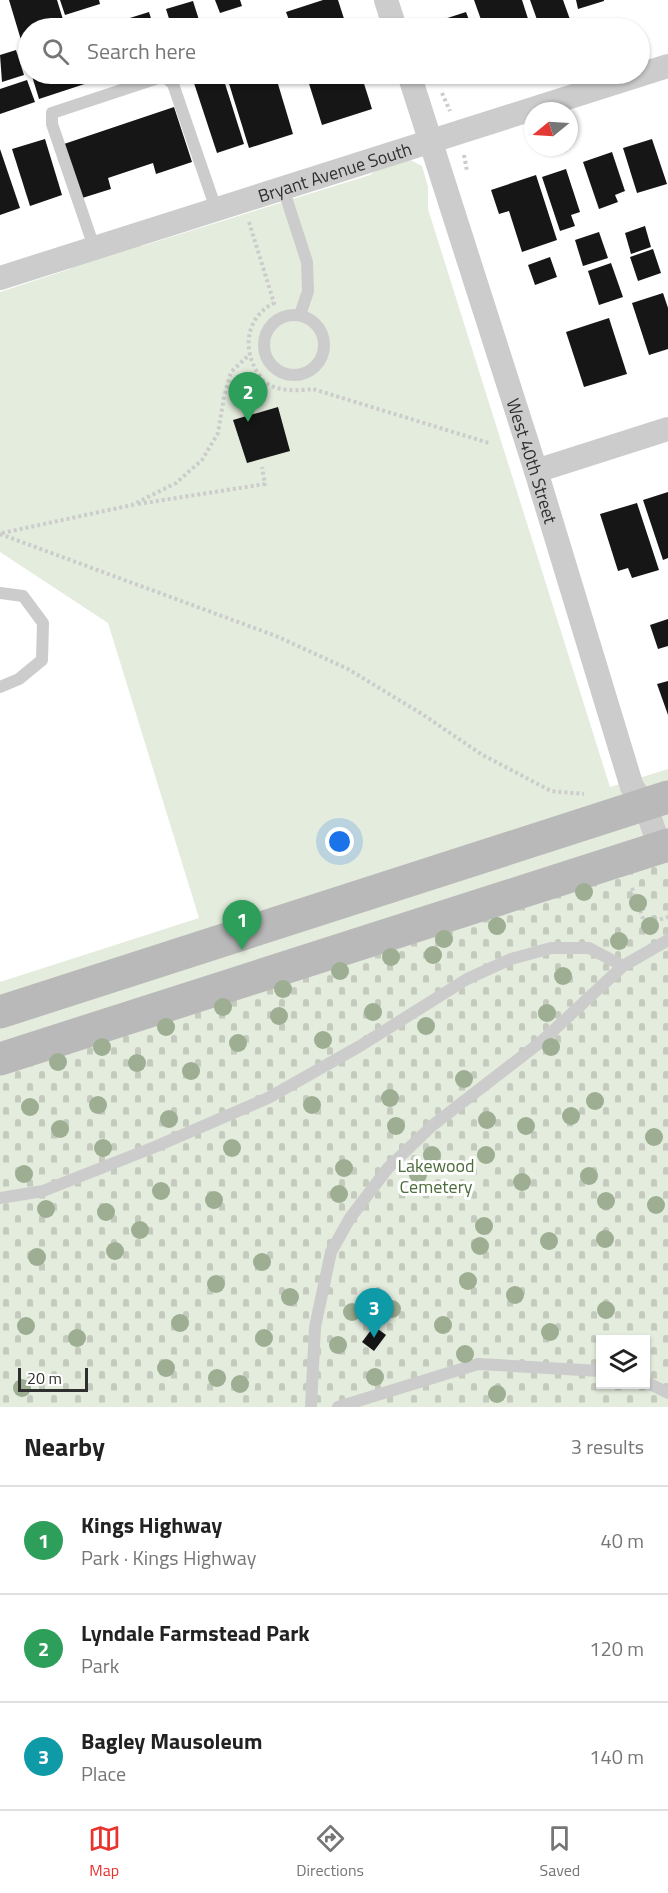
<!DOCTYPE html>
<html lang="en">
<head>
<meta charset="utf-8">
<style>
	body { margin:0; font-family:"Titillium Web",sans-serif; background:#f6f6f6; color:#222 }
	.controls { position:absolute; right:18px; bottom:18px; display:grid; overflow:hidden; border-radius:0px; box-shadow:0 2px 4px #0004 }
	.controls button { width:54px; height:54px; display:grid; place-items:center; padding:0; border:0; border-bottom:2px solid #e0e0e0; background:#fff; color:#222; font:30px sans-serif }
	.compass { position:absolute; left:524px; top:102px; width:54px; height:54px; border-radius:50%; background:#fff; box-shadow:0 2px 4px #0004; rotate:252deg }
	.scale { position:absolute; left:18px; bottom:15px; width:70px; box-sizing:border-box; padding-left:6px; border:3px solid #2f2f2f; border-top:0; font-size:16px; line-height:21px; white-space:nowrap; color:#2f2f2f; -webkit-text-stroke:4px #fff; paint-order:stroke }
	.you { position:absolute; left:340px; top:842px; width:21px; height:21px; margin:-15px; border:4px solid #fff; border-radius:50%; background:#1a73e8; box-shadow:0 0 0 9px #1a73e833 }
	.badge { display:grid; place-items:center; width:39px; height:39px; border-radius:50%; background:#e8342f; color:#fff; font-size:20px; font-weight:700 }
	.pin { position:absolute; translate:-50% -50px; filter:drop-shadow(0 2px 3px #0008) }
	.pin::after { content:''; position:absolute; top:32px; width:21px; height:18px; background:inherit; clip-path:polygon(0 0,100% 0,50% 100%) }
	.list { margin:0; padding:0; list-style:none }
	h2 { display:flex; justify-content:space-between; align-items:center; height:78px; margin:0; padding:0 24px; font-size:26px }
	h2 small { font-size:20px; font-weight:400; color:#767676 }
	.list li { display:grid; grid-template-columns:39px 1fr auto; gap:18px; align-items:center; box-sizing:border-box; height:108px; padding:0 24px; border-top:2px solid #e0e0e0 }
	.list b { display:block; font-size:22px; white-space:nowrap }
	.list p { margin:0; font-size:20px; white-space:nowrap; color:#767676 }
	.list em { font-size:20px; font-style:normal; color:#767676 }
	.icon { flex:none; width:33px; height:33px; fill:none; stroke:currentColor; stroke-width:2; stroke-linecap:round; stroke-linejoin:round }
	.map { position:relative; flex:none; width:668px; height:1407px; overflow:hidden }
	.search { position:absolute; background:#fff; box-shadow:0 2px 4px #0004; left:18px; right:18px; top:18px; height:66px; display:flex; align-items:center; gap:15px; box-sizing:border-box; padding:0 21px; border-radius:33px; color:#767676; font-size:22px }
	.sheet { height:402px; background:#fff }
	nav { display:flex; justify-content:space-around; align-items:center; box-sizing:border-box; height:84px; border-top:2px solid #e0e0e0; background:#fff; font-size:16px; color:#767676 }
	nav a { display:grid; justify-items:center; gap:3px }
	nav .on { color:#e8342f }
	.map>svg:first-child { display:block }
</style>
</head>
<body>
<div class="map">
<svg width="668" height="1407" viewBox="0 0 668 1407">
	<defs>
		<pattern id="cemetery-stones" width="16" height="16" patternUnits="userSpaceOnUse" patternTransform="scale(1.5)"><rect width="16" height="16" fill="#e4ecdd"/><path d="M2 7V4a2 2 0 0 1 4 0v3zM10 15v-3a2 2 0 0 1 4 0v3z" fill="#c4cbbe"/></pattern>
	</defs>
	<rect width="100%" height="100%" fill="#fff"/>
	<polygon fill="#e4ecdd" points="405,157 422,166 428,187 428,209 610,787 668,769 668,860 0,1072 0,982 199,918 108,623 0,552 0,292 70,269 86,258 128,246 142,246 370,175 386,163"/>
	<path fill="url(#cemetery-stones)" fill-rule="evenodd" d="M 668,860 L 668,1407 L 0,1407 L 0,1073 ZM 600,1340 L 646,1340 L 646,1384 L 600,1384 Z"/>
	<g fill="#161616">
		<polygon points="9,0 57,0 65,26 56,28 28,28 28,38 21,40"/>
		<polygon points="60,0 99,0 100,4 65,15"/>
		<polygon points="215,0 240,0 242,6 220,13"/>
		<polygon points="323,0 338,0 347,28 292,28 286,12"/>
		<polygon points="474,0 522,0 531,28 484,28"/>
		<polygon points="530,0 563,0 572,25 560,28 540,28"/>
		<polygon points="576,0 604,0 604,1 578,9"/>
		<polygon points="193,1 199,20 172,28 166,9"/>
		<polygon points="149,12 154,28 119,28 117,22"/>
		<polygon points="466,12 472,28 437,28 435,22"/>
		<polygon points="16,50 24,75 2,82 0,55"/>
		<polygon points="39,74 115,74 39,99 32,76"/>
		<polygon points="191,74 222,74 244,144 217,153"/>
		<polygon points="226,74 275,74 293,134 249,148"/>
		<polygon points="306,74 361,74 372,109 322,125"/>
		<polygon points="451,74 480,74 454,82"/>
		<polygon points="27,80 35,102 0,114 0,89"/>
		<polygon points="174,107 192,162 156,174 153,163 108,178 111,189 79,199 61,145"/>
		<polygon points="45,139 62,195 30,206 12,149"/>
		<polygon points="652,139 667,184 637,193 623,148"/>
		<polygon points="0,149 20,208 0,215"/>
		<polygon points="612,152 625,191 615,195 618,202 599,209 583,162"/>
		<polygon points="566,169 580,212 571,215 575,226 560,231 542,177"/>
		<polygon points="536,175 557,240 522,252 509,211 499,214 491,190"/>
		<polygon points="645,226 651,247 631,254 625,233"/>
		<polygon points="599,232 608,258 583,266 575,240"/>
		<polygon points="653,249 661,273 638,281 630,257"/>
		<polygon points="550,257 557,277 535,285 528,265"/>
		<polygon points="611,263 623,297 599,305 588,271"/>
		<polygon points="663,293 668,308 668,349 649,355 632,303"/>
		<polygon points="609,318 627,374 584,387 566,332"/>
		<polygon points="278,407 290,451 247,463 233,420"/>
		<polygon points="668,492 668,558 663,560 643,500"/>
		<polygon points="637,503 659,570 632,578 628,568 618,571 600,514"/>
		<polygon points="668,619 668,646 658,649 650,625"/>
		<polygon points="668,681 668,715 657,684"/>
		<polygon points="374,1326 386,1335 374,1351 362,1342"/>
	</g>
	<g fill="none" stroke-linecap="round" stroke-linejoin="round">
		<g stroke="#ccc" stroke-width="4" stroke-dasharray="3 3" stroke-linecap="butt">
			<polyline points="442,93 450,111"/>
			<polyline points="464,155 467,171"/>
			<path d="M 249,222 L 274,303 C 248,316 242,345 256,370 C 258,373 261,378 264,381 C 276,392 298,391 313,389 L 489,443"/>
			<polyline points="138,504 265,484 262,467"/>
			<polyline points="2,533 132,505 176,483 202,460 218,433 224,397 231,372 250,354"/>
			<polyline points="0,534 276,636 348,669 422,714 481,754 551,791 584,794"/>
			<polyline points="632,888 645,924 668,917"/>
		</g>
		<g stroke="#ccc" stroke-width="12">
			<polyline points="283,188 307,262 308,291 300,315"/>
			<polyline points="94,247 52,124 52,113 164,76 173,84 216,209"/>
			<circle cx="294" cy="345" r="30"/>
			<polyline points="0,593 23,596 43,623 42,660 19,679 0,687"/>
			<polyline points="0,1198 43,1191 157,1146 268,1098 360,1046 467,979 511,959 551,948 589,948 623,966"/>
			<polyline points="646,1382 668,1393"/>
			<polyline points="311,1407 315,1327 331,1252 350,1218 388,1168 433,1125 542,1041 623,966 668,940"/>
			<polyline points="338,1407 478,1364 600,1371"/>
		</g>
		<g stroke="#ccc" stroke-width="24">
			<polyline points="386,0 395,28"/>
			<path id="s1" d="M 409,74 L 536,471 L 632,787 L 645,804 L 660,848"/>
			<path id="s2" d="M 0,278 L 668,66"/>
			<polyline points="536,471 668,429"/>
		</g>
		<g stroke="#b9b9b9" stroke-width="33">
			<polyline points="0,1012 668,797"/>
			<polyline points="0,1059 668,845"/>
		</g>
	</g>
	<g fill="#9dae93">
		<circle cx="584" cy="892" r="9"/>
		<circle cx="638" cy="903" r="9"/>
		<circle cx="497" cy="926" r="9"/>
		<circle cx="650" cy="926" r="9"/>
		<circle cx="444" cy="939" r="9"/>
		<circle cx="619" cy="941" r="9"/>
		<circle cx="433" cy="955" r="9"/>
		<circle cx="391" cy="957" r="9"/>
		<circle cx="340" cy="971" r="9"/>
		<circle cx="563" cy="976" r="9"/>
		<circle cx="283" cy="989" r="9"/>
		<circle cx="223" cy="1007" r="9"/>
		<circle cx="373" cy="1012" r="9"/>
		<circle cx="547" cy="1013" r="9"/>
		<circle cx="279" cy="1016" r="9"/>
		<circle cx="426" cy="1026" r="9"/>
		<circle cx="166" cy="1027" r="9"/>
		<circle cx="323" cy="1040" r="9"/>
		<circle cx="238" cy="1043" r="9"/>
		<circle cx="102" cy="1047" r="9"/>
		<circle cx="551" cy="1047" r="9"/>
		<circle cx="58" cy="1062" r="9"/>
		<circle cx="137" cy="1063" r="9"/>
		<circle cx="191" cy="1071" r="9"/>
		<circle cx="464" cy="1079" r="9"/>
		<circle cx="390" cy="1098" r="9"/>
		<circle cx="595" cy="1101" r="9"/>
		<circle cx="98" cy="1105" r="9"/>
		<circle cx="312" cy="1105" r="9"/>
		<circle cx="30" cy="1107" r="9"/>
		<circle cx="571" cy="1116" r="9"/>
		<circle cx="169" cy="1119" r="9"/>
		<circle cx="487" cy="1120" r="9"/>
		<circle cx="396" cy="1126" r="9"/>
		<circle cx="526" cy="1126" r="9"/>
		<circle cx="60" cy="1129" r="9"/>
		<circle cx="654" cy="1137" r="9"/>
		<circle cx="103" cy="1148" r="9"/>
		<circle cx="232" cy="1148" r="9"/>
		<circle cx="432" cy="1155" r="9"/>
		<circle cx="486" cy="1155" r="9"/>
		<circle cx="344" cy="1168" r="9"/>
		<circle cx="24" cy="1174" r="9"/>
		<circle cx="418" cy="1175" r="9"/>
		<circle cx="589" cy="1176" r="9"/>
		<circle cx="522" cy="1182" r="9"/>
		<circle cx="161" cy="1191" r="9"/>
		<circle cx="339" cy="1194" r="9"/>
		<circle cx="214" cy="1200" r="9"/>
		<circle cx="606" cy="1201" r="9"/>
		<circle cx="656" cy="1205" r="9"/>
		<circle cx="46" cy="1209" r="9"/>
		<circle cx="106" cy="1212" r="9"/>
		<circle cx="484" cy="1226" r="9"/>
		<circle cx="140" cy="1230" r="9"/>
		<circle cx="605" cy="1239" r="9"/>
		<circle cx="549" cy="1241" r="9"/>
		<circle cx="480" cy="1246" r="9"/>
		<circle cx="115" cy="1251" r="9"/>
		<circle cx="37" cy="1257" r="9"/>
		<circle cx="262" cy="1262" r="9"/>
		<circle cx="468" cy="1281" r="9"/>
		<circle cx="216" cy="1284" r="9"/>
		<circle cx="515" cy="1295" r="9"/>
		<circle cx="290" cy="1297" r="9"/>
		<circle cx="392" cy="1309" r="9"/>
		<circle cx="606" cy="1310" r="9"/>
		<circle cx="352" cy="1312" r="9"/>
		<circle cx="180" cy="1323" r="9"/>
		<circle cx="443" cy="1325" r="9"/>
		<circle cx="26" cy="1326" r="9"/>
		<circle cx="550" cy="1332" r="9"/>
		<circle cx="77" cy="1338" r="9"/>
		<circle cx="264" cy="1338" r="9"/>
		<circle cx="338" cy="1345" r="9"/>
		<circle cx="465" cy="1354" r="9"/>
		<circle cx="166" cy="1368" r="9"/>
		<circle cx="375" cy="1377" r="9"/>
		<circle cx="217" cy="1378" r="9"/>
		<circle cx="240" cy="1384" r="9"/>
		<circle cx="22" cy="1388" r="9"/>
		<circle cx="497" cy="1394" r="9"/>
	</g>
	<g text-anchor="middle" dominant-baseline="central" stroke-width="6" stroke-linejoin="round" paint-order="stroke">
		<g font-size="18" fill="#2f2f2f" stroke="#fff">
			<text stroke="none"><textPath href="#s2" startOffset="351">Bryant Avenue South</textPath></text>
			<text stroke="none"><textPath href="#s1" startOffset="406">West 40th Street</textPath></text>
		</g>
		<g font-size="18" fill="#4d6c3b" stroke="#fff">
			<text x="436" y="1165">Lakewood<tspan x="436" dy="21">Cemetery</tspan></text>
		</g>
	</g>
</svg>
<div class="controls">
<button><svg class="icon" aria-label="layers" viewBox="0 0 24 24"><path d="M12 4l9 5-9 5-9-5zM3 14l9 5 9-5"/></svg></button>
</div>
<svg class="compass" viewBox="-18 -18 36 36"><path d="M0-13l5 13h-10z" fill="#e53935"/><path d="M0 13l5-13h-10z" fill="#767676"/></svg>
<div class="scale">20 m</div>
<div class="you"></div>
<div class="pin badge" style="left:242px;top:950px;background:#2e9e5b">1</div>
<div class="pin badge" style="left:248px;top:422px;background:#2e9e5b">2</div>
<div class="pin badge" style="left:374px;top:1338px;background:#0f9aa8">3</div>
<div class="search"><svg class="icon" aria-label="search" viewBox="0 0 24 24"><circle cx="10" cy="10" r="6"/><path d="M15 15l6 6"/></svg>Search here</div>
</div>
<section class="sheet">
<h2>Nearby<small>3 results</small></h2>
<ul class="list">
<li><span class="badge" style="background:#2e9e5b">1</span><div><b>Kings Highway</b><p>Park · Kings Highway</p></div><em>40 m</em></li>
<li><span class="badge" style="background:#2e9e5b">2</span><div><b>Lyndale Farmstead Park</b><p>Park</p></div><em>120 m</em></li>
<li><span class="badge" style="background:#0f9aa8">3</span><div><b>Bagley Mausoleum</b><p>Place</p></div><em>140 m</em></li>
</ul>
</section>
<nav>
<a class="on"><svg class="icon" aria-label="map" viewBox="0 0 24 24"><path d="M3 6l6-2 6 2 6-2v14l-6 2-6-2-6 2zM9 4v14M15 6v14"/></svg>Map</a>
<a><svg class="icon" aria-label="directions" viewBox="0 0 24 24"><path d="M12 3l9 9-9 9-9-9zM9 14v-3h6M13 9l2 2-2 2"/></svg>Directions</a>
<a><svg class="icon" aria-label="saved" viewBox="0 0 24 24"><path d="M7 4h10v16l-5-4-5 4z"/></svg>Saved</a>
</nav>
</body>
</html>
